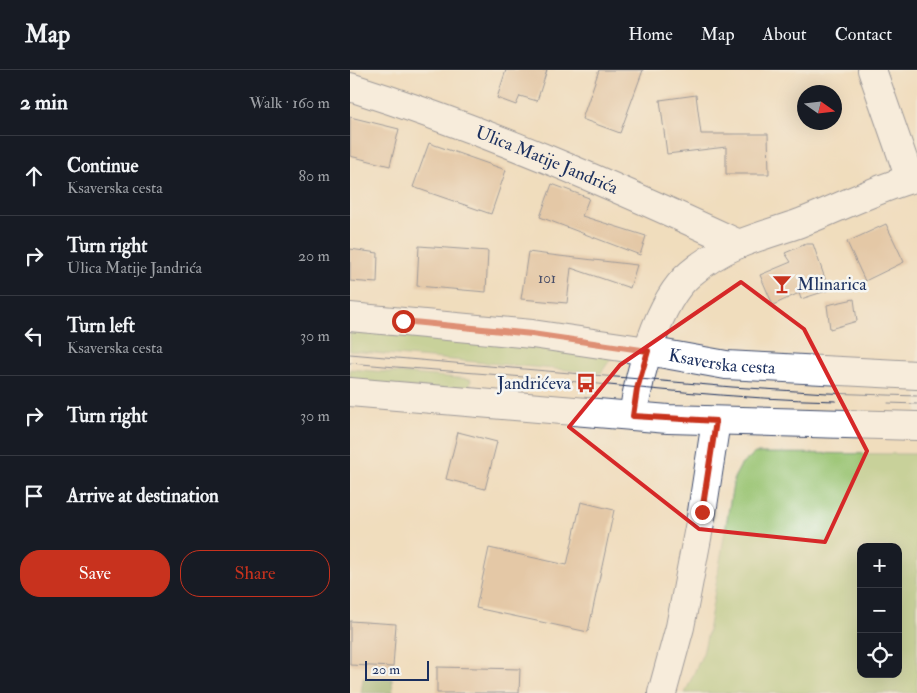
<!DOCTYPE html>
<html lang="en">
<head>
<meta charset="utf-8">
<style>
	body { margin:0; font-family:"IM FELL Double Pica",serif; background:#20242c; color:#f1f3f6 }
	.controls { position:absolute; right:15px; bottom:15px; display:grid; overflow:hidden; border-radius:10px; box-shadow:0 5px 20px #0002 }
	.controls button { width:45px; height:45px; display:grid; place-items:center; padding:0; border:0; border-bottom:1px solid #363941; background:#171b24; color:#f1f3f6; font:25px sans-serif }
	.compass { position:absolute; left:447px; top:15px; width:45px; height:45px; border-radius:50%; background:#171b24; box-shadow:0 5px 20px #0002; rotate:104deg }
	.scale { position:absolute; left:15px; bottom:12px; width:64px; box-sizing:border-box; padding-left:5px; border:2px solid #1b2f5e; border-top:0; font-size:14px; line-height:18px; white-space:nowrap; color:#1b2f5e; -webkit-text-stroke:4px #f6f6f2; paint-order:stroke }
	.stop { position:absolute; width:15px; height:15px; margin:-11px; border:4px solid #c8321e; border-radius:50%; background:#fff }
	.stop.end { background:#c8321e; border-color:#fff; box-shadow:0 1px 5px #0008 }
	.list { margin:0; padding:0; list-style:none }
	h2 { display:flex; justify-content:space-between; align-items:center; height:65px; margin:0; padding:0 20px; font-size:21px }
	h2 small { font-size:16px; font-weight:400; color:#9ea1a6 }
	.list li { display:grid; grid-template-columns:32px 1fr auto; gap:15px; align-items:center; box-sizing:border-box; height:80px; padding:0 20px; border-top:1px solid #363941 }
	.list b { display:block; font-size:19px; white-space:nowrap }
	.list p { margin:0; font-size:16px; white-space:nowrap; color:#9ea1a6 }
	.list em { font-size:16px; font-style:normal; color:#9ea1a6 }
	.actions { display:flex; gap:10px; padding:15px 20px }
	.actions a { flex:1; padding:11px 0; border:1px solid #c8321e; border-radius:20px; text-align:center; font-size:18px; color:#c8321e }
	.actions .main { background:#c8321e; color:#fff }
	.icon { flex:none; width:28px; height:28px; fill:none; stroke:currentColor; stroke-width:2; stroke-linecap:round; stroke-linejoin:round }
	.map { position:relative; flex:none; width:567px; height:623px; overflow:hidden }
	header { display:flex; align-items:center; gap:30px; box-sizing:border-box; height:70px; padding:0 25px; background:#171b24; border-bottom:1px solid #363941 }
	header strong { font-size:24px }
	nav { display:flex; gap:28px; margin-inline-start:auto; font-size:18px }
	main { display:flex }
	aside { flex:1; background:#171b24 }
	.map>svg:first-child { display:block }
</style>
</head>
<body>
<header>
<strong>Map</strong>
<nav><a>Home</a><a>Map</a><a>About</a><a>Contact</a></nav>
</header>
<main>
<aside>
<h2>2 min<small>Walk · 160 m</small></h2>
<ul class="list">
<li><svg class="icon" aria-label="ahead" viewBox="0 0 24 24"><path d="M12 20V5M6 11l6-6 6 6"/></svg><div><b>Continue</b><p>Ksaverska cesta</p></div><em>80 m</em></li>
<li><svg class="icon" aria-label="right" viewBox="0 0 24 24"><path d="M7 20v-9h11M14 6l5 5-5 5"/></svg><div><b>Turn right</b><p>Ulica Matije Jandrića</p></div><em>20 m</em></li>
<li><svg class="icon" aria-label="left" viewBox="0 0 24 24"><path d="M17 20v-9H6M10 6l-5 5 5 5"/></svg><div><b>Turn left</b><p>Ksaverska cesta</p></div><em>30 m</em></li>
<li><svg class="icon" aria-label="right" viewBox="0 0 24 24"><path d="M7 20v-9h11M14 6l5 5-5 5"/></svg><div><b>Turn right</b></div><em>30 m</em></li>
<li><svg class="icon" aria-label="arrive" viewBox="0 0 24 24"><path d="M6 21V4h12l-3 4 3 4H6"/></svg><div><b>Arrive at destination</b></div></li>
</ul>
<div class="actions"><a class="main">Save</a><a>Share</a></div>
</aside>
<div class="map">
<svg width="567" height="623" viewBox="0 0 567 623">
	<rect width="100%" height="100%" fill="#f6f6f2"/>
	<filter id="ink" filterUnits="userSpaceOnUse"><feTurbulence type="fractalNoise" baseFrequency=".02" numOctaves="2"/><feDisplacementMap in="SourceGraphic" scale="10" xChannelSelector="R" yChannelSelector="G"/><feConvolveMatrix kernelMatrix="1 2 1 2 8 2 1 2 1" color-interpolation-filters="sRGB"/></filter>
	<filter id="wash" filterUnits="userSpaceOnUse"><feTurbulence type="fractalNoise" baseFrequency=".0096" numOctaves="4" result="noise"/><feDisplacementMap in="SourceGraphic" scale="20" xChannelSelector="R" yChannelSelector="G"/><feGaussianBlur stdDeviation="1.12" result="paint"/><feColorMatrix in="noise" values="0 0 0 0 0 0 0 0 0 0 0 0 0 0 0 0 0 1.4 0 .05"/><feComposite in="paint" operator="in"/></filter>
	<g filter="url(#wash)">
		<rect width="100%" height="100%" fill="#f0ddbd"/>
		<g fill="#98c370" stroke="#5a7967" fill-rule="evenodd">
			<polygon points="0,260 172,276 262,287 251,303 0,281"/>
			<polygon points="0,299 121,309 119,322 0,312"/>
			<path d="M 405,383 L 567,384 L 567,623 L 335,623 L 353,583 L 358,562 L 384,408 L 391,395 ZM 511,477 L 548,477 L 548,604 L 511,604 Z"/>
		</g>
		<polygon fill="#7aa962" stroke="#4a6c60" points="13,608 42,609 43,623 11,623"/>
		<g id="blocks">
			<g fill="#d5af8a">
				<polygon points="156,0 197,0 187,31 170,26 166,35 147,28"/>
				<polygon points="249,0 293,0 270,63 232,49"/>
				<polygon points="346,25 351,64 418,64 419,104 376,104 376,77 317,84 310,30"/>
				<polygon points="0,47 49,59 40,96 0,86"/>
				<polygon points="79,73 156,100 141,144 63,117"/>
				<polygon points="202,114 239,128 232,146 296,166 290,185 190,147"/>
				<polygon points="536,154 554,192 515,211 497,172"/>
				<polygon points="456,174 463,174 479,220 451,229 449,223 423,235 410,205 441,192 435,183"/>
				<polygon points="69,176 138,181 136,222 67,216"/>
				<polygon points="0,179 28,183 27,213 0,211"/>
				<polygon points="178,182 209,186 287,195 280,218 221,198 217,233 171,229"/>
				<polygon points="504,229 507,251 480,259 477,235"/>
				<polygon points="108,362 147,372 135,419 96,409"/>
				<polygon points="231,432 264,440 238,562 126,538 139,478 217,495"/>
				<polygon points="0,551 46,554 43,597 0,595"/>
				<polygon points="87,597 170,599 169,623 87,623"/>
			</g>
		</g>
	</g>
	<g filter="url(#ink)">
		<use href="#blocks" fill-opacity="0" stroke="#3b496c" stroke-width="1"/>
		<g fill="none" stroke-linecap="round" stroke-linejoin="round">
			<defs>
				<g id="minor">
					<polyline points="522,0 560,109"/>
					<path id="s1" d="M 0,17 C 133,59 263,115 389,174"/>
					<path d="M 283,346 C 289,304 307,232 340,204 C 354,192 372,181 389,174 C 409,166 430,160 450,153 C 489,138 527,118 567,107"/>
					<polyline points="312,623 330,557 352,442 366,351"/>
				</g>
				<g id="major">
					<path id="s2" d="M 0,247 L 182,264 L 298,281 L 376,295 L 567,305"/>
					<polyline points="0,322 318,349 567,356"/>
				</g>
			</defs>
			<use href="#minor" stroke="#3b496c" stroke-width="30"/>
			<use href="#major" stroke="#3b496c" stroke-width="30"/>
			<use href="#minor" stroke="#fff" stroke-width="28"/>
			<use href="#major" stroke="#fff" stroke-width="28"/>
			<g stroke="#1b2f5e" stroke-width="1">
				<polyline points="0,284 382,317 477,323 567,326"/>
				<path d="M 0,293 C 61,299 123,302 185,308 C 285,317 385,329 486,331"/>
				<polyline points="538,333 567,334"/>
			</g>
		</g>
	</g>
	<g fill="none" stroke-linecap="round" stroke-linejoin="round" filter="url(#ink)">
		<polyline stroke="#c8321e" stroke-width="6" points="53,251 182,264 298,281 287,319 283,346 366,351 352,442"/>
	</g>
	<path d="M0 0H567V623H0ZM 391,212 L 454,259 L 517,381 L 475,472 L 349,459 L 219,357 L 270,295 Z" fill="#f0ddbd" fill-opacity=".55" fill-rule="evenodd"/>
	<path fill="none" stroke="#d62828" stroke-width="4" stroke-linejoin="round" d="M 391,212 L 454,259 L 517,381 L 475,472 L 349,459 L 219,357 L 270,295 Z"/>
	<defs>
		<symbol id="bar-bare" viewBox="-9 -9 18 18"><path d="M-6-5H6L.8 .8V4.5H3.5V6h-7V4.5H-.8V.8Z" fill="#c8321e" stroke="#f6f6f2" stroke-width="2.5" paint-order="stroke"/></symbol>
		<symbol id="bus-bare" viewBox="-9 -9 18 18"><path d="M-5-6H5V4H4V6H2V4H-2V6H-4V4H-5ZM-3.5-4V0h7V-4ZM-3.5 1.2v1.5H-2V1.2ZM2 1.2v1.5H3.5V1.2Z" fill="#c8321e" stroke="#f6f6f2" stroke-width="2.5" paint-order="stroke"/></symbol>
	</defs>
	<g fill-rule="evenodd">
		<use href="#bar-bare" x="418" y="200" width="28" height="28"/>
		<use href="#bus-bare" x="222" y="299" width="28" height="28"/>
	</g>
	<g text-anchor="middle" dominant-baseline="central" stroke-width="5" stroke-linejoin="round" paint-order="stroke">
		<g font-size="15" fill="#4a4f69">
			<text x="197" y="208">101</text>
		</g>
		<g font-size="18" fill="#1b2f5e" stroke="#f6f6f2">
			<text stroke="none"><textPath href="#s1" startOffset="210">Ulica Matije Jandrića</textPath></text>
			<text stroke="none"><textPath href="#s2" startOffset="375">Ksaverska cesta</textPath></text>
		</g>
		<g font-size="18" fill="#1b2f5e" stroke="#f6f6f2" text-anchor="start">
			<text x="447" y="214">Mlinarica</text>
			<text x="221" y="313" text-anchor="end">Jandrićeva</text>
		</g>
	</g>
</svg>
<div class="controls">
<button>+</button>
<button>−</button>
<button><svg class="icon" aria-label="locate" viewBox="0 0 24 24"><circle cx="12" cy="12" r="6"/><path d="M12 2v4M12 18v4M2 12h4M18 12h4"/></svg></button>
</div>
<svg class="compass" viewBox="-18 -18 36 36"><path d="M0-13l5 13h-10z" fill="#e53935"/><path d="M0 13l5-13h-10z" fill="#9ea1a6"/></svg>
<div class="scale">20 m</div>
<div class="stop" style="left:53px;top:251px"></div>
<div class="stop end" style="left:352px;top:442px"></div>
</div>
</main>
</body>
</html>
